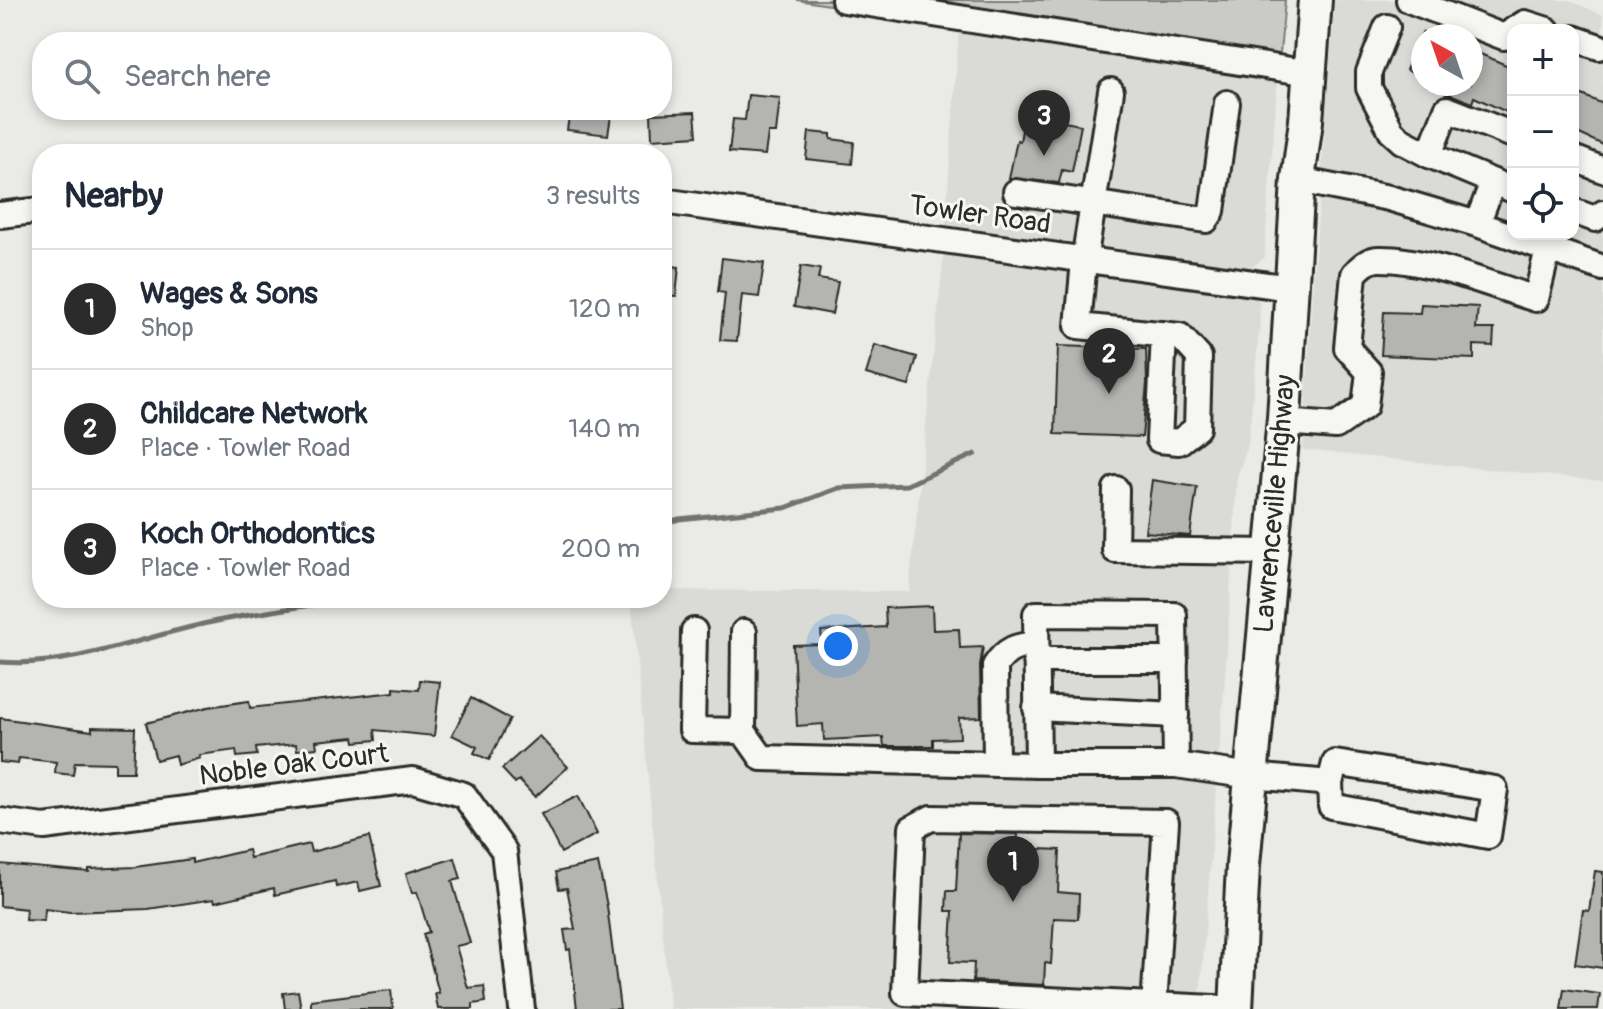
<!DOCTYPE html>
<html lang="en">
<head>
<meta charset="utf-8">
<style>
	body { margin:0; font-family:Pangolin,sans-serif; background:#f2f2f3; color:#1f2937 }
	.controls { position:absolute; right:24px; top:24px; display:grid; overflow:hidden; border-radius:16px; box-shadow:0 4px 12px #0003 }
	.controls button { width:72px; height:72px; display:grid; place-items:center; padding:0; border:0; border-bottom:2px solid #e0e1e3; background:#fff; color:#1f2937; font:40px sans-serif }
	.compass { position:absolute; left:1411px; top:24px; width:72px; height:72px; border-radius:50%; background:#fff; box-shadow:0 4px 12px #0003; rotate:320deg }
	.you { position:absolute; left:838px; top:646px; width:28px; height:28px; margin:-20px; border:6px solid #fff; border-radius:50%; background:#1a73e8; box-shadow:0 0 0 12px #1a73e833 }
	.badge { display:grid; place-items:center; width:52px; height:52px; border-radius:50%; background:#2b2b2b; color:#fff; font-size:26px; font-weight:700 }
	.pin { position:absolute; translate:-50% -66px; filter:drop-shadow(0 2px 4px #0008) }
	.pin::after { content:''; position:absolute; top:42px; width:28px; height:24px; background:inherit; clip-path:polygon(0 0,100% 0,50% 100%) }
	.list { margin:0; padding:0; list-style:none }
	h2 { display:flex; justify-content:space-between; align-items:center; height:104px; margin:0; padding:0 32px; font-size:34px }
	h2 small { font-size:26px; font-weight:400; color:#747a83 }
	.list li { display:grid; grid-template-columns:52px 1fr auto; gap:24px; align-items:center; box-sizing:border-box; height:120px; padding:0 32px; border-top:2px solid #e0e1e3 }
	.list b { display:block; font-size:30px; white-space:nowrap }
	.list p { margin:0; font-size:26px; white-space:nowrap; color:#747a83 }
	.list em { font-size:26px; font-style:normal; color:#747a83 }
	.icon { flex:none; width:44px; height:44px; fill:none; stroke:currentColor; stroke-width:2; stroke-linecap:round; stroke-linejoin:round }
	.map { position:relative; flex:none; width:1603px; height:1009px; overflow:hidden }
	.search { position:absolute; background:#fff; box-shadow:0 4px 12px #0003; left:32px; top:32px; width:640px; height:88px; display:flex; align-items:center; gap:20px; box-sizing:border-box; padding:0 28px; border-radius:32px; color:#747a83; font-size:30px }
	.panel { position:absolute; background:#fff; box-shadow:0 4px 12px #0003; left:32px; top:144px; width:640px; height:464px; border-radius:32px }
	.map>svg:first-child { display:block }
</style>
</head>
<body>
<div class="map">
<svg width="1603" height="1009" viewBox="0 0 1603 1009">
	<rect width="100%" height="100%" fill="#eaeae6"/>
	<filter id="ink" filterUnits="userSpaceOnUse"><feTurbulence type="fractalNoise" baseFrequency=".0125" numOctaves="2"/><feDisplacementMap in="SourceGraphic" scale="16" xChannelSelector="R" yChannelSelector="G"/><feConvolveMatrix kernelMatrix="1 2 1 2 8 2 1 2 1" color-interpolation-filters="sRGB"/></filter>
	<g filter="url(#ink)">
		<g fill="#dadad6" fill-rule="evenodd">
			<path d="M 1335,0 L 1568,0 L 1603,15 L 1603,481 L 1303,450 L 1312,295 ZM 1513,30 L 1573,30 L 1573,234 L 1513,234 ZM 1423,36 L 1471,36 L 1471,84 L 1423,84 Z"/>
			<polygon points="959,26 1278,74 1264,258 1244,273 945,234"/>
			<polygon points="944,252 1245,292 1259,301 1260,322 1248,445 1237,477 1226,664 1199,1009 670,1009 631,598 662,598 662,590 909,592"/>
		</g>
		<polygon fill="#cacac7" stroke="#7a7a79" stroke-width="2" points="797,0 1285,0 1278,74"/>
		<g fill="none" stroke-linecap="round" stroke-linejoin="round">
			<g stroke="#727270" stroke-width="5">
				<polyline points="662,524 679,519 785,508 839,488 907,485 975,454"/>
				<path d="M 0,662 C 68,668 137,639 203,624 C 252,613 303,607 353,598"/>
			</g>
		</g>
		<g fill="#b4b4b1" stroke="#2b2b2b" stroke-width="2">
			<polygon points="1423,31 1423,78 1406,70"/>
			<polygon points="1471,50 1513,68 1513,115 1474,97 1472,103 1425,84 1471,84"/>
			<polygon points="1573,91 1603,104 1603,145 1573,131"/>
			<polygon points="748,95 780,98 776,133 768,133 765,155 729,152 733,119 745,120"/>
			<polygon points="570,110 612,110 608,135 567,130"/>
			<polygon points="695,112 697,136 652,139 651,114"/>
			<polygon points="1025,115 1081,125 1072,172 1062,170 1059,183 1009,178 1017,140 1020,141"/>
			<polygon points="809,132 831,134 831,139 854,142 852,164 806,159"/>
			<polygon points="722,258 764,263 759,297 742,295 737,341 720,340 725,293 718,292"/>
			<polygon points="662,265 679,267 676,296 662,295"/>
			<polygon points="801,266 820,269 818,279 838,282 832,314 794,307"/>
			<polygon points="1421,304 1478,307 1476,329 1494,329 1493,346 1474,345 1474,359 1381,355 1384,312 1420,313"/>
			<polygon points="875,345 917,357 909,386 866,374"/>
			<polygon points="1058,346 1146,349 1147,383 1142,437 1055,434"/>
			<polygon points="1152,480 1197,487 1190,536 1145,532"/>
			<polygon points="932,606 933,630 959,629 960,648 983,647 980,666 981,717 959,718 960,738 933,739 933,746 884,746 883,737 824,740 823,724 797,726 793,645 822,644 821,631 886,627 885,608"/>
			<polygon points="420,680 440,682 434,736 375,730 376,740 355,742 354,737 316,741 317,748 297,750 296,744 256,748 257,755 237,757 236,750 199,755 200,758 177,765 175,755 156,760 146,723 208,707 249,701 250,708 394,692 394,688 419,690"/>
			<polygon points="471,698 510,719 489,760 474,753 477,747 452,735"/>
			<polygon points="0,718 92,731 92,727 135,728 133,772 115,772 115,763 75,762 73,775 55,773 56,762 19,758 18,764 0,762"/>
			<polygon points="539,736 568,767 535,797 519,780 515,783 502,769"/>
			<polygon points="578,796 597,834 561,853 541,814"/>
			<polygon points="959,833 1018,834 1017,848 1060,850 1058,892 1079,894 1078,919 1054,918 1051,964 1045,963 1044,985 973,981 974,963 950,962 953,911 946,911 947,891 956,891"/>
			<polygon points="369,837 381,886 360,891 358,882 336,887 335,881 275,895 274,888 215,902 214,899 148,909 70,912 45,909 44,921 25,920 26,909 0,906 0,864 89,872 89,869 135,867 192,859 192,863 248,850 250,858 309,844 311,852"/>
			<polygon points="455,858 461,879 452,881 470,943 456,946 468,988 484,986 486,1002 473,1004 473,1009 438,1009 435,993 439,993 423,934 429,932 417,892 412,893 406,873"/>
			<polygon points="598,863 607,906 620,1009 577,1009 570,949 567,950 564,930 575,929 567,888 559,889 556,872"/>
			<polygon points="1595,871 1603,872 1603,968 1575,964 1583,910 1589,911"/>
			<polygon points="1564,989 1600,994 1598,1009 1561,1009"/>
			<polygon points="391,990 393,1009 311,1009 311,1000"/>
			<polygon points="298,991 301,1009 285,1009 283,993"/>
		</g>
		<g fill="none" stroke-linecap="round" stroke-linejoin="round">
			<defs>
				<g id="minor">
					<path d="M 844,0 C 999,24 1154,50 1310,73"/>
					<polyline points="1409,0 1504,37 1513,31"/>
					<polyline points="1387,27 1369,72 1369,88 1392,132 1402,141 1429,155"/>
					<polyline points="1514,30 1525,23 1547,30"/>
					<polyline points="1573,38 1599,47"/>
					<polyline points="1111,91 1084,261 1078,326 1180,336 1199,357 1197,428 1179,442 1159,440 1164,334"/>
					<polyline points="1513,135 1447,109 1429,155 1513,190"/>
					<polyline points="1573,158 1603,170"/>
					<polyline points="1298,180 1389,198 1477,224 1603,268"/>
					<polyline points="1016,192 1206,220 1212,211 1227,103"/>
					<polyline points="662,201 1290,288"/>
					<polyline points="1573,211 1595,219 1603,213"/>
					<polyline points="0,215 42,210"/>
					<polyline points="1477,224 1493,182"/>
					<path d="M 1283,422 L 1336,426 L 1365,406 L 1369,372 L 1347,348 L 1354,274 C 1360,267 1369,259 1379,259 C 1425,258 1491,285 1536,299 L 1548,249"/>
					<polyline points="1116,489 1115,550 1272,552"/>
					<polyline points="694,631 692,730 743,731 762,758 1038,765"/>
					<polyline points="1036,660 1175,660"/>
					<polyline points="1036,708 1176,715"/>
					<polyline points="743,731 744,632"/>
					<path d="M 996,764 L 995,666 C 1006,649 1016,646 1036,644"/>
					<polyline points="1176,765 1038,765 1036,614 1174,615 1176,765 1252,776 1330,783 1335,763 1495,789 1488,836 1331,806 1330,783"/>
					<polyline points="0,821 44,827 413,780 464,795 504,851 522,1009"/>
					<polyline points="1154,1006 1166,822 931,818 912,828 905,993 1236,1009"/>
				</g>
				<polyline id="major" points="1236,1009 1243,865 1284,418 1298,180 1306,121 1315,0"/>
			</defs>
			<use href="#minor" stroke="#2b2b2b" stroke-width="30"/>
			<use href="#major" stroke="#2b2b2b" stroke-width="38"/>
			<use href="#minor" stroke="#f6f6f2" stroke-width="24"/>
			<use href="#major" stroke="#f6f6f2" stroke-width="32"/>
		</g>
	</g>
	<g text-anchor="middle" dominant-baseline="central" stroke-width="6" stroke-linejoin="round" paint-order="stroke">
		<g font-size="28" fill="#2b2b2b" stroke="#f6f6f2">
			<text transform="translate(980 215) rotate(8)">Towler Road</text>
			<text transform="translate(1275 504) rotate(-85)">Lawrenceville Highway</text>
			<text transform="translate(294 765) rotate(-7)">Noble Oak Court</text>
		</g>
	</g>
</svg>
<div class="controls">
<button>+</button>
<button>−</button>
<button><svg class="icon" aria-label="locate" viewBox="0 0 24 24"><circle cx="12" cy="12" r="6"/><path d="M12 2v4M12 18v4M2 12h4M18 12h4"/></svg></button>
</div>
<svg class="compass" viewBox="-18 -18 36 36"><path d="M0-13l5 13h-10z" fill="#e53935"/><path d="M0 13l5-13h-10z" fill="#747a83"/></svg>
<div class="you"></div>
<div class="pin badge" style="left:1013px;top:902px">1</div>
<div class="pin badge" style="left:1109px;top:394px">2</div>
<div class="pin badge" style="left:1044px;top:156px">3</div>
<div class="search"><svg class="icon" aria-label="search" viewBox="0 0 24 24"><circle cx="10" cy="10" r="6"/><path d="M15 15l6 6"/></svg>Search here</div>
<section class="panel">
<h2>Nearby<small>3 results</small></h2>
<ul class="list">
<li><span class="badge">1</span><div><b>Wages &amp; Sons</b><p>Shop</p></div><em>120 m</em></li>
<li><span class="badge">2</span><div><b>Childcare Network</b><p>Place · Towler Road</p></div><em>140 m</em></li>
<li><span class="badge">3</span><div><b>Koch Orthodontics</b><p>Place · Towler Road</p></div><em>200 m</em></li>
</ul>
</section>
</div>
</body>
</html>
